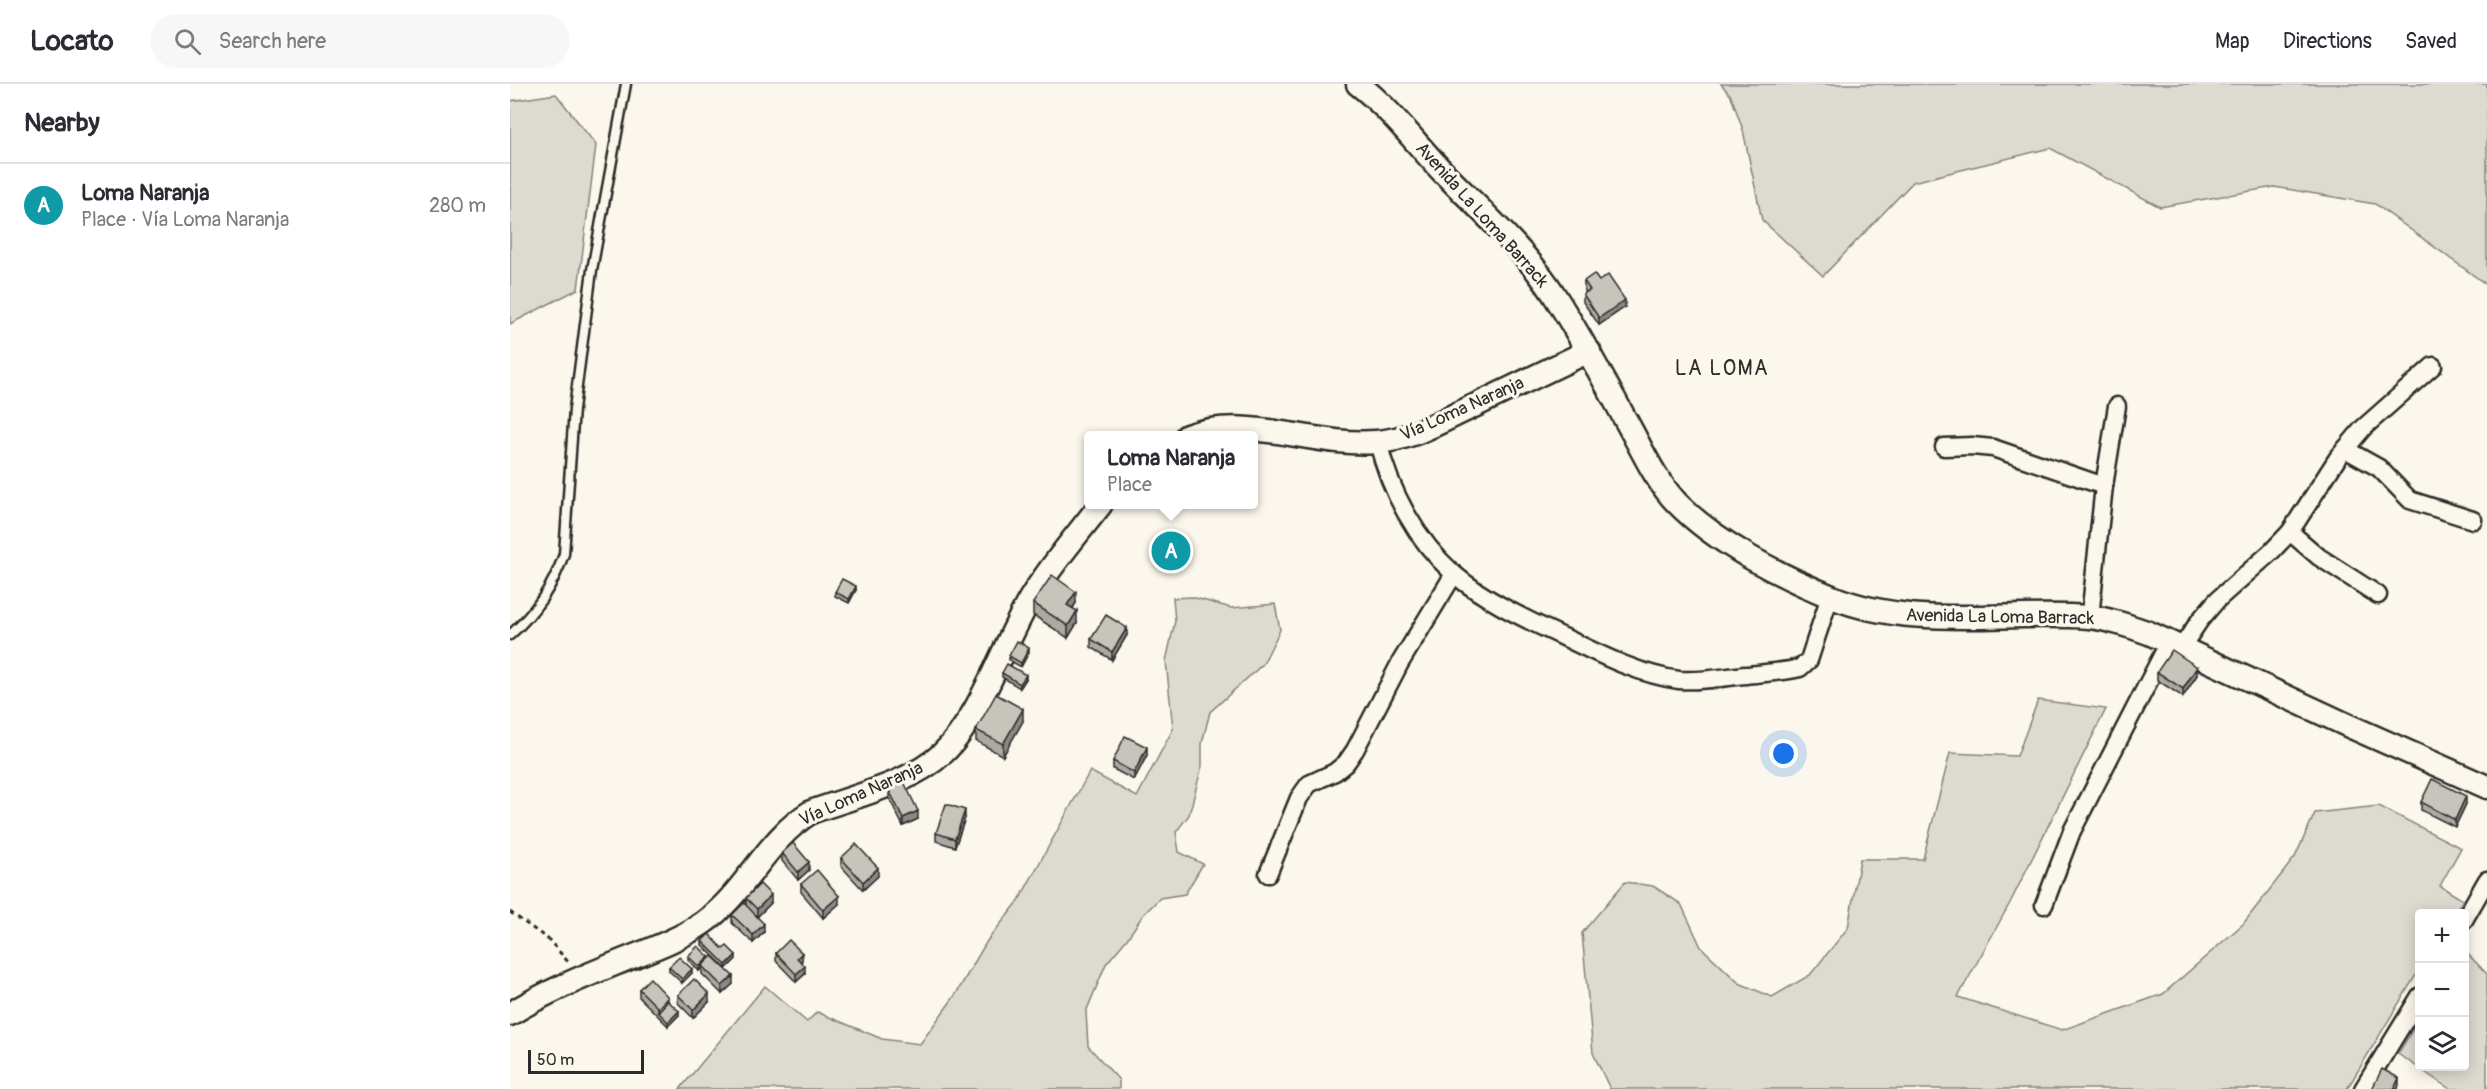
<!DOCTYPE html>
<html lang="en">
<head>
<meta charset="utf-8">
<style>
	body { margin:0; font-family:Pangolin,sans-serif; background:#f7f7f7; color:#2b2b33 }
	.controls { position:absolute; right:18px; bottom:18px; display:grid; overflow:hidden; border-radius:6px; box-shadow:0 3px 15px #0003 }
	.controls button { width:54px; height:54px; display:grid; place-items:center; padding:0; border:0; border-bottom:2px solid #e1e1e2; background:#fff; color:#2b2b33; font:30px sans-serif }
	.scale { position:absolute; left:18px; bottom:15px; width:116px; box-sizing:border-box; padding-left:6px; border:3px solid #2b2b2b; border-top:0; font-size:16px; line-height:21px; white-space:nowrap; color:#2b2b2b; -webkit-text-stroke:4px #fbf7ec; paint-order:stroke }
	.you { position:absolute; left:1274px; top:670px; width:21px; height:21px; margin:-15px; border:4px solid #fff; border-radius:50%; background:#1a73e8; box-shadow:0 0 0 9px #1a73e833 }
	.badge { display:grid; place-items:center; width:39px; height:39px; border-radius:50%; background:#0b8043; color:#fff; font-size:20px; font-weight:700 }
	.pin { position:absolute; translate:-50% -50%; border:3px solid #fff; box-shadow:0 2px 6px #0006 }
	.popup { position:absolute; left:574px; top:347px; width:174px; height:78px; box-sizing:border-box; display:grid; place-content:center; border-radius:6px; background:#fff; filter:drop-shadow(0 2px 4px #0005); font-size:20px; white-space:nowrap; color:#7c7c81 }
	.popup b { font-size:22px; color:#2b2b33 }
	.popup::after { content:''; position:absolute; left:50%; top:100%; margin-left:-12px; border:12px solid transparent; border-top-color:#fff }
	.list { margin:0; padding:0; list-style:none }
	h2 { display:flex; justify-content:space-between; align-items:center; height:78px; margin:0; padding:0 24px; font-size:26px }
	h2 small { font-size:20px; font-weight:400; color:#7c7c81 }
	.list li { display:grid; grid-template-columns:39px 1fr auto; gap:18px; align-items:center; box-sizing:border-box; height:84px; padding:0 24px; border-top:2px solid #e1e1e2 }
	.list b { display:block; font-size:22px; white-space:nowrap }
	.list p { margin:0; font-size:20px; white-space:nowrap; color:#7c7c81 }
	.list em { font-size:20px; font-style:normal; color:#7c7c81 }
	.icon { flex:none; width:33px; height:33px; fill:none; stroke:currentColor; stroke-width:2; stroke-linecap:round; stroke-linejoin:round }
	.map { position:relative; flex:none; width:1977px; height:1005px; overflow:hidden }
	header { display:flex; align-items:center; gap:36px; box-sizing:border-box; height:84px; padding:0 30px; background:#fff; border-bottom:2px solid #e1e1e2 }
	header strong { font-size:28px }
	nav { display:flex; gap:33px; margin-inline-start:auto; font-size:21px }
	.search { width:420px; height:54px; background:#f7f7f7; display:flex; align-items:center; gap:15px; box-sizing:border-box; padding:0 21px; border-radius:33px; color:#7c7c81; font-size:22px }
	main { display:flex }
	aside { flex:1; background:#fff }
	.map>svg:first-child { display:block }
</style>
</head>
<body>
<header>
<strong>Locato</strong>
<div class="search"><svg class="icon" aria-label="search" viewBox="0 0 24 24"><circle cx="10" cy="10" r="6"/><path d="M15 15l6 6"/></svg>Search here</div>
<nav><a>Map</a><a>Directions</a><a>Saved</a></nav>
</header>
<main>
<aside>
<h2>Nearby<small></small></h2>
<ul class="list">
<li><span class="badge" style="background:#0f9aa8">A</span><div><b>Loma Naranja</b><p>Place · Vía Loma Naranja</p></div><em>280 m</em></li>
</ul>
</aside>
<div class="map">
<svg width="1977" height="1005" viewBox="0 0 1977 1005">
	<rect width="100%" height="100%" fill="#fbf7ec"/>
	<filter id="ink" filterUnits="userSpaceOnUse"><feTurbulence type="fractalNoise" baseFrequency=".0167" numOctaves="2"/><feDisplacementMap in="SourceGraphic" scale="12" xChannelSelector="R" yChannelSelector="G"/><feConvolveMatrix kernelMatrix="1 2 1 2 8 2 1 2 1" color-interpolation-filters="sRGB"/></filter>
	<g filter="url(#ink)">
		<g fill="#dddad0" stroke="#84827e" stroke-width="1.5">
			<polygon points="1211,0 1977,0 1977,201 1865,120 1764,103 1650,123 1540,64 1403,98 1313,192 1252,136 1233,46 1221,12"/>
			<polygon points="46,10 86,61 68,205 0,240 0,17"/>
			<polygon points="682,513 721,524 765,520 770,546 753,580 700,628 692,659 692,682 679,731 666,748 669,768 693,780 675,810 650,814 633,831 617,855 596,880 576,928 578,962 609,996 609,1005 170,1005 255,902 297,938 307,928 372,955 410,960 446,910 477,857 508,818 580,687 627,713 663,645 656,577 665,537 663,514"/>
			<polygon points="1528,616 1596,625 1500,819 1448,913 1552,946 1653,910 1733,840 1785,773 1805,729 1869,722 1951,764 1930,802 1953,816 1944,829 1910,830 1909,886 1837,1005 1100,1005 1083,969 1072,849 1115,798 1143,802 1171,820 1191,863 1229,899 1262,913 1300,891 1338,844 1350,775 1413,775 1440,669 1507,672"/>
			<polygon points="1955,867 1977,890 1977,1005 1940,1005 1888,970 1909,935 1910,982 1954,982"/>
		</g>
		<g fill="none" stroke-linecap="round" stroke-linejoin="round">
			<defs>
				<path id="lane" d="M 0,551 C 26,528 43,503 54,470 L 64,325 L 82,186 L 116,0"/>
				<g id="street">
					<path d="M 868,358 C 880,407 906,456 944,490 C 978,519 1022,538 1062,557 C 1095,573 1132,591 1169,596 C 1191,598 1214,593 1236,591 C 1254,589 1273,588 1290,584 L 1299,576 L 1320,512"/>
					<polyline points="1434,363 1462,362 1483,364 1594,402 1580,533"/>
					<polyline points="1835,365 1869,384 1900,416 1963,436"/>
					<polyline points="1594,402 1607,322"/>
					<polyline points="1780,448 1809,473 1868,511"/>
					<polyline points="1671,564 1690,536 1707,516 1761,468 1780,448 1827,375 1853,344 1923,282"/>
					<polyline points="758,790 789,714 799,700 825,688 836,679 845,666 890,579 944,490"/>
					<polyline points="1534,821 1562,747 1659,558"/>
					<polyline points="1954,836 1977,796"/>
					<polyline points="1853,1005 1910,912"/>
				</g>
				<g id="secondary">
					<path d="M 848,0 C 879,24 904,57 931,86 C 967,123 1015,166 1043,209 C 1069,250 1092,292 1115,335 C 1131,363 1144,395 1167,419 C 1206,459 1270,492 1322,513 C 1404,546 1492,527 1579,533 C 1599,535 1619,542 1639,549 L 1837,641 L 1977,703"/>
					<path d="M 677,352 C 739,330 803,363 866,358 C 901,356 933,336 964,322 C 1002,304 1040,285 1079,267"/>
					<path d="M 0,930 C 34,909 70,894 107,879 C 136,867 167,857 193,839 C 236,809 255,756 301,728 C 342,713 400,700 433,669 C 469,636 494,559 520,515 C 540,482 567,451 591,420"/>
				</g>
			</defs>
			<use href="#lane" stroke="#2b2b2b" stroke-width="13"/>
			<use href="#street" stroke="#2b2b2b" stroke-width="21"/>
			<use href="#secondary" stroke="#2b2b2b" stroke-width="27"/>
			<polyline stroke="#2b2b2b" stroke-width="3" stroke-dasharray="4.5 4.5" stroke-linecap="butt" points="0,828 39,856 60,880"/>
			<use href="#lane" stroke="#fbf7ec" stroke-width="8"/>
			<use href="#street" stroke="#fbf7ec" stroke-width="16"/>
			<use href="#secondary" stroke="#fbf7ec" stroke-width="22"/>
		</g>
		<g fill="#aba9a2" stroke="#2b2b2b" stroke-width="1.5">
			<polygon points="1074,197 1089,197 1115,223 1089,241 1073,218 1073,210 1076,208 1074,205"/>
			<polygon points="346,506 339,519 325,512 325,508"/>
			<polygon points="523,519 566,519 563,524 567,539 558,554 523,531"/>
			<polygon points="617,551 602,576 581,563 581,555"/>
			<polygon points="519,568 511,583 499,576 499,572"/>
			<polygon points="1647,588 1687,591 1673,613 1647,596"/>
			<polygon points="492,589 516,595 510,604 492,593"/>
			<polygon points="513,637 493,672 466,657 466,646"/>
			<polygon points="637,671 624,696 603,685 603,677"/>
			<polygon points="379,706 408,735 393,742 379,714"/>
			<polygon points="1911,718 1956,720 1945,743 1911,726"/>
			<polygon points="455,734 445,763 426,757 426,749"/>
			<polygon points="272,769 299,786 288,796 272,777"/>
			<polygon points="331,774 368,792 353,806 331,782"/>
			<polygon points="291,800 329,820 313,834 291,808"/>
			<polygon points="236,814 261,819 247,833 254,848 243,859 222,839 222,831 236,822"/>
			<polygon points="192,857 213,865 226,875 216,885 192,861"/>
			<polygon points="266,869 292,876 291,878 295,890 286,898 266,877"/>
			<polygon points="178,872 199,875 223,900 212,910 192,890 192,884 189,887 178,876"/>
			<polygon points="159,883 182,889 172,899 159,887"/>
			<polygon points="129,905 158,917 169,931 158,942 129,913"/>
			<polygon points="168,911 199,918 183,934 168,919"/>
		</g>
		<g fill="#8b8984" stroke="#2b2b2b" stroke-width="1.5">
			<polygon points="1115,216 1115,223 1089,241 1089,234"/>
			<polygon points="346,502 346,506 339,519 339,515"/>
			<polygon points="566,508 566,519 557,532 557,521"/>
			<polygon points="567,527 567,539 558,554 558,542"/>
			<polygon points="617,544 617,551 602,576 602,568"/>
			<polygon points="519,564 519,568 511,583 511,579"/>
			<polygon points="1687,583 1687,591 1673,613 1673,605"/>
			<polygon points="516,591 516,595 510,604 510,600"/>
			<polygon points="513,625 513,637 493,672 493,660"/>
			<polygon points="637,663 637,671 624,696 624,689"/>
			<polygon points="1956,712 1956,720 1945,743 1945,736"/>
			<polygon points="455,726 455,734 445,763 445,755"/>
			<polygon points="408,727 408,735 393,742 393,734"/>
			<polygon points="299,778 299,786 288,796 288,788"/>
			<polygon points="368,784 368,792 353,806 353,798"/>
			<polygon points="261,811 261,819 247,833 247,825"/>
			<polygon points="329,812 329,820 313,834 313,826"/>
			<polygon points="254,840 254,848 243,859 243,851"/>
			<polygon points="292,869 292,876 287,882 287,874"/>
			<polygon points="226,871 226,875 216,885 216,881"/>
			<polygon points="199,873 199,877 192,882 192,884 189,887 189,883"/>
			<polygon points="295,882 295,890 286,898 286,890"/>
			<polygon points="182,885 182,889 172,899 172,895"/>
			<polygon points="223,892 223,900 212,910 212,902"/>
			<polygon points="199,910 199,918 183,934 183,926"/>
			<polygon points="158,913 158,921 148,928 148,924"/>
			<polygon points="169,927 169,931 158,942 158,938"/>
			<polygon points="1889,994 1889,1001 1888,1005 1884,1005"/>
		</g>
		<g fill="#c7c4bc" stroke="#2b2b2b" stroke-width="1.5">
			<polygon points="1084,190 1089,197 1098,191 1115,216 1089,234 1073,210 1080,206 1074,197"/>
			<polygon points="542,491 566,508 557,521 567,527 558,542 523,519"/>
			<polygon points="332,495 346,502 339,515 325,508"/>
			<polygon points="596,531 617,544 602,568 581,555"/>
			<polygon points="507,557 519,564 511,579 499,572"/>
			<polygon points="1662,566 1687,583 1673,605 1647,588"/>
			<polygon points="497,580 516,591 510,600 492,589"/>
			<polygon points="486,610 513,625 493,660 466,646"/>
			<polygon points="615,652 637,663 624,689 603,677"/>
			<polygon points="1922,695 1956,712 1945,736 1911,718"/>
			<polygon points="394,698 408,727 393,734 379,706"/>
			<polygon points="436,720 455,726 445,755 426,749"/>
			<polygon points="283,759 299,778 288,788 272,769"/>
			<polygon points="346,760 368,784 353,798 331,774"/>
			<polygon points="307,786 329,812 313,826 291,800"/>
			<polygon points="250,800 261,811 247,825 236,814"/>
			<polygon points="234,819 254,840 243,851 222,831"/>
			<polygon points="199,850 213,865 217,862 226,871 216,881 192,857"/>
			<polygon points="279,856 292,869 287,874 295,882 286,890 266,869"/>
			<polygon points="188,862 199,873 189,883 178,872"/>
			<polygon points="202,872 223,892 212,902 192,882"/>
			<polygon points="169,873 182,885 172,895 159,883"/>
			<polygon points="140,894 158,913 148,924 129,905"/>
			<polygon points="184,895 199,910 183,926 168,911"/>
			<polygon points="158,917 169,927 158,938 148,928"/>
			<polygon points="1872,985 1889,994 1884,1005 1862,1005"/>
		</g>
	</g>
	<g text-anchor="middle" dominant-baseline="central" stroke-width="6" stroke-linejoin="round" paint-order="stroke">
		<g font-size="18" fill="#2b2b2b" stroke="#fbf7ec">
			<text transform="translate(972 131) rotate(48)">Avenida La Loma Barrack</text>
			<text transform="translate(952 325) rotate(-24)">Vía Loma Naranja</text>
			<text transform="translate(1490 533) rotate(1)">Avenida La Loma Barrack</text>
			<text transform="translate(351 710) rotate(-24)">Vía Loma Naranja</text>
		</g>
		<g font-size="21" letter-spacing="1.5" fill="#2b2b2b" stroke="#fbf7ec">
			<text x="1212" y="284">LA LOMA</text>
		</g>
	</g>
</svg>
<div class="controls">
<button>+</button>
<button>−</button>
<button><svg class="icon" aria-label="layers" viewBox="0 0 24 24"><path d="M12 4l9 5-9 5-9-5zM3 14l9 5 9-5"/></svg></button>
</div>
<div class="scale">50 m</div>
<div class="you"></div>
<div class="pin badge" style="left:661px;top:467px;background:#0f9aa8">A</div>
<div class="popup"><b>Loma Naranja</b>Place</div>
</div>
</main>
</body>
</html>
